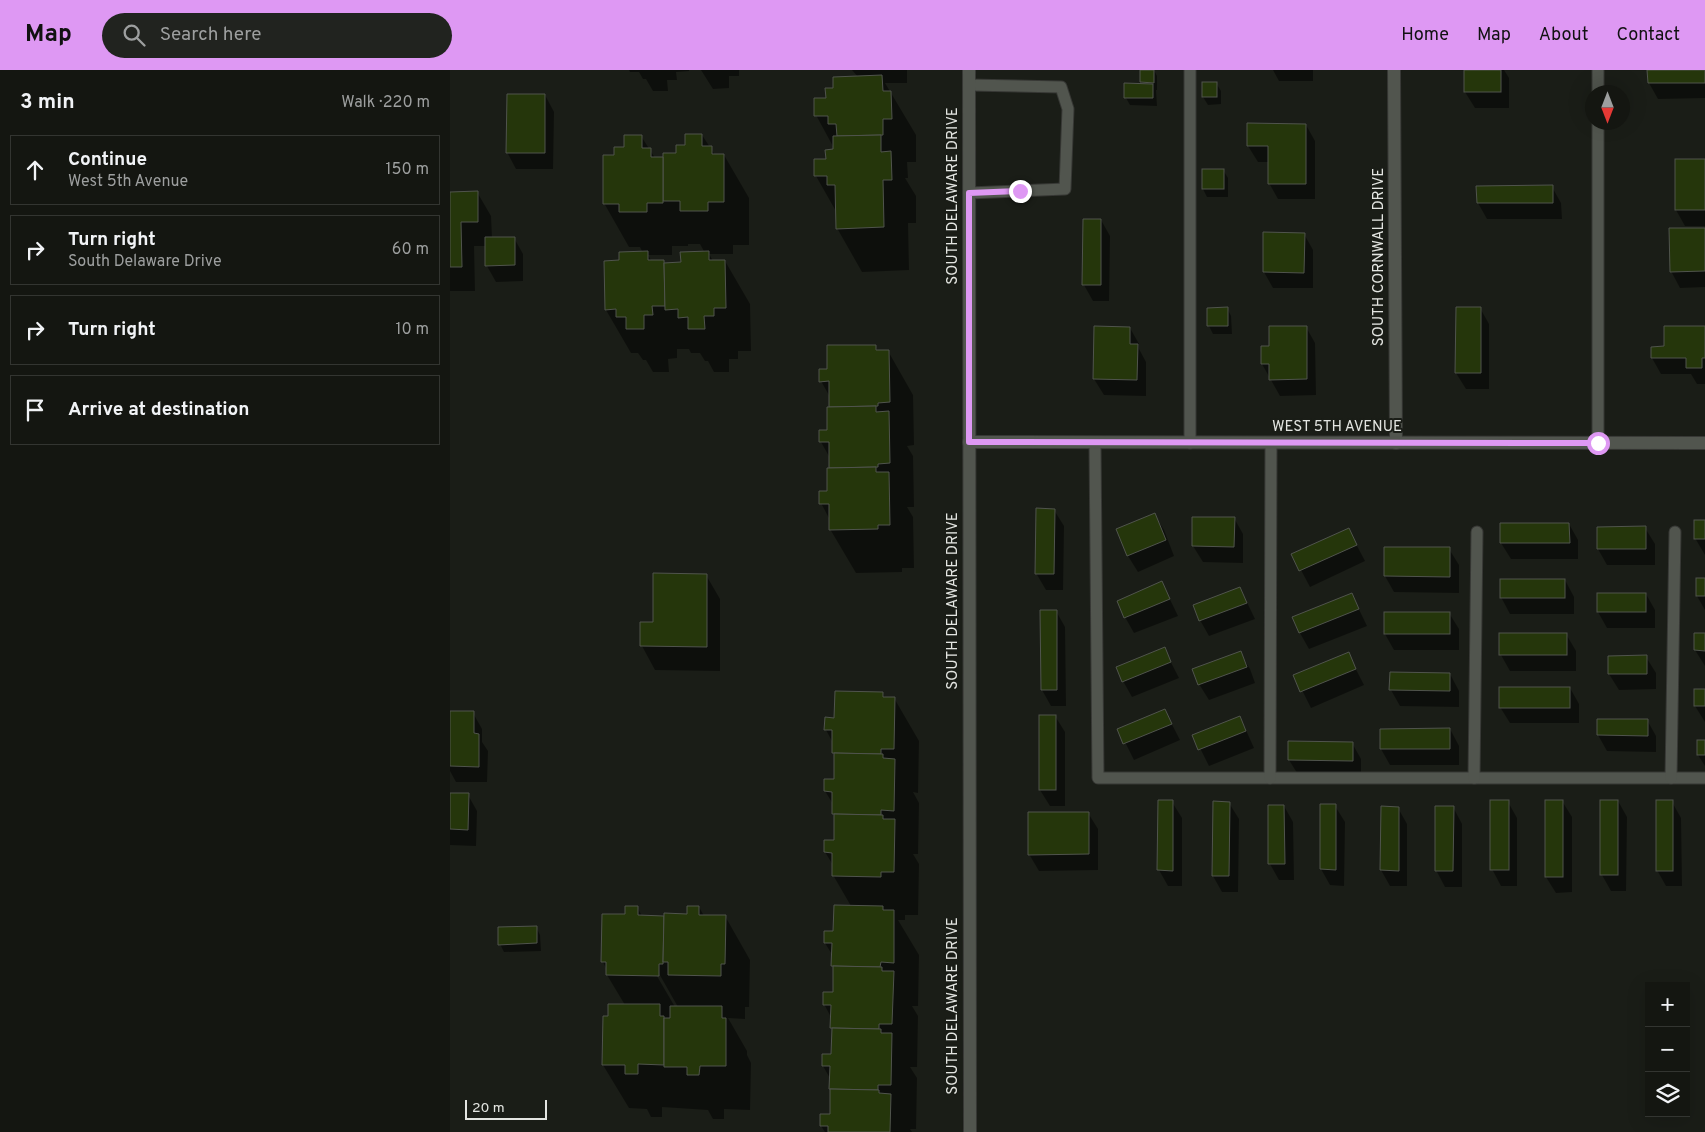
<!DOCTYPE html>
<html lang="en">
<head>
<meta charset="utf-8">
<style>
	body { margin:0; font-family:Overpass,sans-serif; background:#21231f; color:#f1f3f6 }
	.controls { position:absolute; right:15px; bottom:15px; display:grid; overflow:hidden; border-radius:0px; box-shadow:0 5px 20px #0002 }
	.controls button { width:45px; height:45px; display:grid; place-items:center; padding:0; border:0; border-bottom:1px solid #333531; background:#141611; color:#f1f3f6; font:25px sans-serif }
	.compass { position:absolute; left:1135px; top:15px; width:45px; height:45px; border-radius:50%; background:#141611; box-shadow:0 5px 20px #0002; rotate:180deg }
	.scale { position:absolute; left:15px; bottom:12px; width:82px; box-sizing:border-box; padding-left:5px; border:2px solid #e3e5e1; border-top:0; font-size:14px; line-height:18px; white-space:nowrap; color:#e3e5e1; -webkit-text-stroke:4px #1a1d17; paint-order:stroke }
	.stop { position:absolute; width:15px; height:15px; margin:-11px; border:4px solid #de98f3; border-radius:50%; background:#fff }
	.stop.end { background:#de98f3; border-color:#fff; box-shadow:0 1px 5px #0008 }
	.list { margin:0; padding:0; list-style:none }
	h2 { display:flex; justify-content:space-between; align-items:center; height:65px; margin:0; padding:0 20px; font-size:21px }
	h2 small { font-size:16px; font-weight:400; color:#9d9f9f }
	.list li { display:grid; grid-template-columns:32px 1fr auto; gap:15px; align-items:center; box-sizing:border-box; height:70px; margin:0 10px 10px; padding:0 10px; border:1px solid #333531; border-radius:0px }
	.list b { display:block; font-size:19px; white-space:nowrap }
	.list p { margin:0; font-size:16px; white-space:nowrap; color:#9d9f9f }
	.list em { font-size:16px; font-style:normal; color:#9d9f9f }
	.icon { flex:none; width:28px; height:28px; fill:none; stroke:currentColor; stroke-width:2; stroke-linecap:round; stroke-linejoin:round }
	.map { position:relative; flex:none; width:1255px; height:1062px; overflow:hidden }
	header { display:flex; align-items:center; gap:30px; box-sizing:border-box; height:70px; padding:0 25px; background:#de98f3; color:#111 }
	header strong { font-size:24px }
	nav { display:flex; gap:28px; margin-inline-start:auto; font-size:18px }
	.search { width:350px; height:45px; background:#21231f; display:flex; align-items:center; gap:12px; box-sizing:border-box; padding:0 18px; border-radius:28px; color:#9d9f9f; font-size:19px }
	main { display:flex }
	aside { flex:1; background:#141611 }
	.map>svg:first-child { display:block }
</style>
</head>
<body>
<header>
<strong>Map</strong>
<div class="search"><svg class="icon" aria-label="search" viewBox="0 0 24 24"><circle cx="10" cy="10" r="6"/><path d="M15 15l6 6"/></svg>Search here</div>
<nav><a>Home</a><a>Map</a><a>About</a><a>Contact</a></nav>
</header>
<main>
<aside>
<h2>3 min<small>Walk · 220 m</small></h2>
<ul class="list">
<li><svg class="icon" aria-label="ahead" viewBox="0 0 24 24"><path d="M12 20V5M6 11l6-6 6 6"/></svg><div><b>Continue</b><p>West 5th Avenue</p></div><em>150 m</em></li>
<li><svg class="icon" aria-label="right" viewBox="0 0 24 24"><path d="M7 20v-9h11M14 6l5 5-5 5"/></svg><div><b>Turn right</b><p>South Delaware Drive</p></div><em>60 m</em></li>
<li><svg class="icon" aria-label="right" viewBox="0 0 24 24"><path d="M7 20v-9h11M14 6l5 5-5 5"/></svg><div><b>Turn right</b></div><em>10 m</em></li>
<li><svg class="icon" aria-label="arrive" viewBox="0 0 24 24"><path d="M6 21V4h12l-3 4 3 4H6"/></svg><div><b>Arrive at destination</b></div></li>
</ul>
</aside>
<div class="map">
<svg width="1255" height="1062" viewBox="0 0 1255 1062">
	<rect width="100%" height="100%" fill="#1a1d17"/>
	<g fill="#0007" fill-rule="evenodd">
		<polygon points="179,0 239,0 239,1 226,2 227,10 217,10 218,21 203,21 196,9 193,9 189,2 180,2"/>
		<polygon points="251,0 289,0 289,6 279,6 279,18 263,19"/>
		<polygon points="402,0 457,0 457,13 435,13 466,65 466,92 457,92 458,108 455,108 466,126 466,153 458,153 459,200 412,202 387,158 387,143 366,106 385,80 366,45 385,19 408,7"/>
		<polygon points="691,0 704,0 707,6 707,20 706,20 707,36 680,35 676,28 692,15 691,12"/>
		<polygon points="823,0 863,0 863,11 829,11"/>
		<polygon points="1015,0 1054,0 1059,8 1059,38 1025,38 1015,22"/>
		<polygon points="1199,0 1255,0 1255,28 1208,29 1199,13"/>
		<polygon points="753,13 766,13 771,21 771,34 758,35 753,27"/>
		<polygon points="95,25 104,42 103,99 66,99 57,82"/>
		<polygon points="856,55 865,71 865,129 828,129 819,113 819,92 808,92 798,76"/>
		<path d="M 252,65 L 265,85 L 274,85 L 299,128 L 299,175 L 283,175 L 283,184 L 259,184 L 263,191 L 275,191 L 300,234 L 301,281 L 288,281 L 288,289 L 279,289 L 279,302 L 264,302 L 258,291 L 255,291 L 250,283 L 241,283 L 239,279 L 227,279 L 227,288 L 218,289 L 219,302 L 203,302 L 196,290 L 193,290 L 188,283 L 181,283 L 156,240 L 171,192 L 193,183 L 190,177 L 179,177 L 154,133 L 165,86 L 191,66 L 205,88 L 214,88 L 227,84 ZM 238,174 L 250,174 L 255,183 L 232,193 L 215,194 L 213,191 L 202,192 L 198,185 L 222,185 L 222,176 L 238,176 Z"/>
		<polygon points="1255,90 1255,156 1235,156 1226,140"/>
		<polygon points="773,100 778,108 778,127 757,127 753,119"/>
		<polygon points="1102,117 1111,133 1112,149 1037,149 1028,133"/>
		<polygon points="27,122 41,146 42,168 64,168 73,184 73,211 46,212 37,196 36,176 24,176 25,221 0,221 0,123"/>
		<polygon points="651,150 660,166 659,231 643,231 634,215"/>
		<polygon points="1255,159 1255,217 1230,218 1221,201"/>
		<polygon points="854,164 863,180 863,218 823,218 814,202"/>
		<polygon points="777,238 781,246 782,264 763,264 759,256"/>
		<polygon points="1007,238 1030,238 1039,254 1039,319 1016,319 1006,303"/>
		<polygon points="856,257 865,273 866,325 830,326 812,294 820,277"/>
		<polygon points="1255,257 1255,314 1247,314 1241,304 1211,304 1202,288 1215,277"/>
		<polygon points="645,258 680,258 689,274 689,279 696,292 696,326 654,325 644,309"/>
		<polygon points="425,276 428,281 438,281 463,325 464,375 457,376 463,386 464,437 457,437 463,447 464,498 452,498 452,502 406,503 380,459 380,450 371,433 378,422 380,388 371,372 370,361 378,361 380,327 371,311 379,300"/>
		<polygon points="604,440 614,456 613,520 596,520 586,503"/>
		<polygon points="704,444 714,460 724,486 688,502 678,486 668,460"/>
		<polygon points="744,448 784,448 793,464 793,493 753,492 743,476"/>
		<polygon points="1255,451 1255,485 1245,468"/>
		<polygon points="1119,454 1128,470 1128,489 1061,489 1051,473"/>
		<polygon points="1195,458 1205,474 1205,495 1157,495 1148,479"/>
		<polygon points="898,459 915,491 860,517 843,485"/>
		<polygon points="935,478 999,479 1009,495 1009,523 944,522 935,506"/>
		<polygon points="256,505 270,529 270,601 205,600 192,576 192,553 204,553"/>
		<polygon points="1255,509 1255,540 1247,526 1247,510"/>
		<polygon points="1115,510 1124,527 1124,544 1060,544 1051,527"/>
		<polygon points="712,513 728,546 684,563 675,547"/>
		<polygon points="790,518 805,549 759,566 750,550"/>
		<polygon points="1196,524 1205,540 1205,558 1157,558 1148,542"/>
		<polygon points="902,525 917,556 859,579 850,563"/>
		<polygon points="591,541 606,541 615,557 616,636 601,636 592,620"/>
		<polygon points="999,543 1009,559 1009,580 944,580 935,564"/>
		<polygon points="1116,564 1126,581 1126,601 1060,601 1051,585"/>
		<polygon points="1245,564 1255,564 1255,596 1245,580"/>
		<polygon points="714,579 729,608 682,627 673,611"/>
		<polygon points="790,583 800,599 805,613 759,630 749,614"/>
		<polygon points="898,584 914,615 861,638 845,606"/>
		<polygon points="1196,587 1206,603 1206,619 1169,620 1159,604"/>
		<polygon points="941,604 1000,604 1009,621 1009,637 950,636 941,620"/>
		<polygon points="1120,618 1129,634 1129,653 1060,653 1050,637"/>
		<polygon points="1255,620 1255,652 1245,636"/>
		<polygon points="433,623 435,628 444,628 469,671 468,723 463,722 469,733 468,784 463,784 469,794 468,845 455,845 455,850 448,850 469,885 468,936 462,936 468,946 467,997 460,997 467,1008 466,1059 460,1059 462,1062 375,1062 371,1056 372,1045 381,1045 381,1010 373,996 383,985 382,949 374,934 384,923 384,899 383,886 375,873 375,862 385,862 401,836 383,805 383,795 375,782 385,771 385,748 383,744 383,734 375,721 385,710 385,687 383,683 383,673 376,660 385,649"/>
		<polygon points="715,641 730,670 684,690 669,660"/>
		<polygon points="0,643 23,643 32,659 32,672 38,681 37,712 6,712 0,701"/>
		<polygon points="605,646 615,662 615,736 600,736 590,720"/>
		<polygon points="790,647 804,678 759,696 744,666"/>
		<polygon points="1148,650 1197,650 1206,666 1206,682 1157,681 1148,665"/>
		<polygon points="1000,659 1009,676 1009,695 940,695 931,679"/>
		<polygon points="1255,671 1255,696 1248,685"/>
		<polygon points="902,673 911,689 911,707 849,706 839,690"/>
		<polygon points="0,724 18,725 27,741 26,776 0,775"/>
		<polygon points="1112,731 1122,747 1122,822 1106,823 1096,807"/>
		<polygon points="1168,731 1177,747 1176,821 1161,821 1152,805"/>
		<polygon points="722,732 732,748 732,816 718,816 709,800"/>
		<polygon points="1058,732 1067,748 1067,816 1051,816 1042,799"/>
		<polygon points="1222,732 1231,748 1232,816 1216,816 1207,800"/>
		<polygon points="779,733 789,749 788,822 772,822 763,806"/>
		<polygon points="834,736 843,752 844,810 829,810 820,794"/>
		<polygon points="885,736 895,752 894,816 880,815 871,799"/>
		<polygon points="1003,737 1012,754 1012,817 995,817 986,800"/>
		<polygon points="948,738 957,754 957,816 940,816 931,800"/>
		<polygon points="638,743 648,759 648,800 589,801 579,784"/>
		<path d="M 187,837 L 192,846 L 238,845 L 249,837 L 254,846 L 275,846 L 300,890 L 299,937 L 295,937 L 295,949 L 278,948 L 297,981 L 297,985 L 301,993 L 300,1040 L 274,1039 L 274,1049 L 263,1049 L 258,1040 L 212,1037 L 212,1047 L 201,1047 L 197,1039 L 179,1038 L 153,995 L 159,948 L 175,935 L 157,905 L 157,900 L 153,892 L 153,845 L 176,845 ZM 207,900 L 228,937 L 225,937 L 204,901 Z"/>
		<polygon points="86,857 90,865 91,881 54,882 50,874"/>
	</g>
	<g fill="#25360b" stroke="#50544d">
		<polygon points="690,0 704,0 704,13 690,12"/>
		<rect x="1014" y="0" width="37" height="22"/>
		<polygon points="1197,0 1255,0 1255,13 1198,13"/>
		<polygon points="432,5 433,21 441,21 442,49 433,49 433,65 387,66 386,54 378,54 378,46 364,46 364,28 376,28 375,18 383,18 383,7"/>
		<rect x="752" y="12" width="15" height="15"/>
		<polygon points="674,13 703,14 703,28 674,28"/>
		<polygon points="57,24 95,24 95,83 56,83"/>
		<polygon points="797,53 856,54 856,114 818,114 818,76 797,76"/>
		<polygon points="235,64 252,64 252,76 262,76 262,84 274,84 274,132 258,132 258,141 230,141 230,131 213,131 213,83 226,83 226,75 235,75"/>
		<polygon points="174,65 192,65 192,78 201,78 201,87 213,87 213,133 197,133 197,142 169,142 169,134 153,134 153,85 164,85 164,77 174,77"/>
		<polygon points="431,65 431,82 441,81 442,110 433,110 434,157 386,159 385,115 377,115 377,106 364,106 364,89 376,89 375,80 383,79 383,66"/>
		<rect x="1225" y="89" width="30" height="51"/>
		<rect x="752" y="99" width="22" height="20"/>
		<polygon points="1103,115 1103,133 1027,133 1026,116"/>
		<polygon points="28,121 28,152 11,152 12,197 0,197 0,122"/>
		<polygon points="633,149 651,149 651,215 632,215"/>
		<polygon points="1219,158 1255,158 1255,201 1220,202"/>
		<polygon points="813,162 855,163 854,203 813,202"/>
		<polygon points="35,167 65,167 65,195 35,196"/>
		<polygon points="198,181 198,190 214,190 215,236 202,236 203,245 194,245 194,259 176,259 176,247 166,247 166,239 155,240 154,191 169,190 169,182"/>
		<polygon points="259,181 259,190 275,190 276,238 264,238 264,246 254,246 255,259 238,259 238,247 228,248 228,239 215,240 214,193 231,192 230,182"/>
		<polygon points="778,237 778,256 757,256 757,238"/>
		<polygon points="1006,237 1031,237 1031,303 1005,303"/>
		<polygon points="644,256 680,257 680,274 688,274 687,310 643,309"/>
		<polygon points="819,256 857,256 857,309 819,310 819,294 811,294 811,276 819,276"/>
		<polygon points="1214,256 1255,256 1255,288 1252,288 1252,298 1236,298 1236,288 1201,288 1201,277 1214,276"/>
		<polygon points="377,275 426,275 426,280 439,280 440,332 428,333 428,336 379,337 379,311 369,312 369,299 377,299"/>
		<polygon points="426,336 426,342 439,341 440,393 428,394 428,397 379,398 379,372 369,372 369,360 377,360 377,337"/>
		<polygon points="426,397 426,402 439,402 440,455 428,455 428,459 379,460 379,434 369,434 369,421 377,421 377,398"/>
		<polygon points="586,438 605,439 604,504 585,504"/>
		<polygon points="705,443 716,470 677,486 666,459"/>
		<polygon points="742,447 785,447 784,477 742,476"/>
		<rect x="1244" y="450" width="11" height="19"/>
		<polygon points="1050,453 1119,453 1120,473 1050,473"/>
		<polygon points="1196,456 1196,479 1147,479 1147,457"/>
		<polygon points="899,458 907,475 849,501 841,484"/>
		<polygon points="934,477 1000,477 1000,507 934,506"/>
		<polygon points="203,503 257,504 257,577 190,576 190,552 203,552"/>
		<rect x="1246" y="508" width="9" height="18"/>
		<rect x="1050" y="509" width="65" height="19"/>
		<polygon points="712,511 720,529 674,548 667,531"/>
		<polygon points="790,517 797,533 749,551 743,535"/>
		<polygon points="902,523 909,539 849,563 842,547"/>
		<rect x="1147" y="523" width="49" height="19"/>
		<polygon points="590,540 607,540 607,620 591,620"/>
		<rect x="934" y="542" width="66" height="22"/>
		<rect x="1049" y="563" width="68" height="22"/>
		<polygon points="1244,563 1255,563 1255,581 1244,580"/>
		<polygon points="715,577 721,592 672,612 666,597"/>
		<polygon points="791,581 797,597 748,615 742,599"/>
		<polygon points="899,582 906,599 850,622 843,605"/>
		<polygon points="1197,585 1197,604 1158,604 1158,586"/>
		<polygon points="940,602 1000,603 1000,621 939,620"/>
		<rect x="1049" y="617" width="71" height="21"/>
		<rect x="1244" y="619" width="11" height="17"/>
		<polygon points="385,621 433,622 433,627 445,627 444,679 431,679 431,684 382,683 382,660 374,660 375,647 384,648"/>
		<polygon points="715,639 722,654 673,674 667,659"/>
		<polygon points="0,641 24,641 24,663 29,664 29,697 0,696"/>
		<rect x="589" y="645" width="17" height="75"/>
		<polygon points="790,646 796,661 748,680 742,665"/>
		<polygon points="1147,649 1198,649 1198,666 1147,665"/>
		<polygon points="1000,658 1000,679 930,679 930,659"/>
		<rect x="1247" y="670" width="8" height="15"/>
		<polygon points="838,671 903,672 903,691 838,690"/>
		<polygon points="384,683 433,684 433,688 445,689 444,741 431,740 431,745 382,744 382,722 374,721 374,709 384,709"/>
		<polygon points="0,723 19,723 18,760 0,759"/>
		<polygon points="708,730 723,730 723,801 707,800"/>
		<rect x="1040" y="730" width="19" height="70"/>
		<rect x="1095" y="730" width="18" height="77"/>
		<rect x="1150" y="730" width="18" height="75"/>
		<rect x="1206" y="730" width="17" height="71"/>
		<polygon points="763,731 780,732 779,806 762,806"/>
		<polygon points="870,734 886,734 886,800 870,799"/>
		<polygon points="818,735 834,735 835,794 818,794"/>
		<polygon points="931,736 949,737 949,801 930,800"/>
		<polygon points="985,736 1004,736 1003,801 985,801"/>
		<polygon points="578,742 639,742 639,784 578,785"/>
		<polygon points="384,744 433,745 433,749 445,749 444,802 431,802 431,807 382,806 382,783 374,782 374,770 384,770"/>
		<polygon points="384,835 433,836 433,840 444,840 444,893 431,892 430,897 381,896 382,873 374,873 374,861 383,861"/>
		<polygon points="175,836 188,836 188,845 214,846 213,894 209,894 209,906 156,905 156,892 151,892 152,844 175,844"/>
		<polygon points="237,836 249,836 249,845 276,845 275,894 271,894 271,906 218,905 218,892 213,892 214,843 237,844"/>
		<polygon points="87,856 87,873 48,875 48,857"/>
		<polygon points="383,896 432,897 432,901 444,901 442,954 429,954 429,959 380,958 381,935 373,935 373,922 383,922"/>
		<polygon points="158,934 210,934 210,946 214,946 214,995 188,994 188,1004 175,1004 175,995 152,995 153,946 158,946"/>
		<polygon points="220,936 272,936 272,948 276,948 276,996 250,996 249,1005 237,1005 237,997 214,997 214,948 220,948"/>
		<polygon points="382,958 429,959 431,959 431,963 442,963 441,1015 428,1015 428,1020 379,1019 380,996 372,996 372,984 381,984"/>
		<polygon points="380,1019 429,1020 429,1023 441,1024 440,1062 378,1062 378,1056 370,1056 370,1044 380,1044"/>
	</g>
	<g fill="none" stroke-linecap="round" stroke-linejoin="round">
		<defs>
			<g id="service">
				<polyline points="1148,0 1148,22"/>
				<polyline points="519,15 611,17 618,39 615,119 519,123"/>
				<polyline points="1148,52 1148,373"/>
				<polyline points="645,373 648,708 1255,708"/>
				<polyline points="740,373 740,0"/>
				<polyline points="820,708 821,373"/>
				<polyline points="1024,708 1027,462"/>
				<polyline points="1221,708 1225,462"/>
			</g>
			<g id="minor">
				<polyline points="519,0 520,1062"/>
				<polyline points="944,0 946,373"/>
				<polyline points="519,372 1255,373"/>
			</g>
		</defs>
		<use href="#service" stroke="#373835" stroke-width="13"/>
		<use href="#minor" stroke="#373835" stroke-width="14"/>
		<use href="#service" stroke="#51554e" stroke-width="11"/>
		<use href="#minor" stroke="#51554e" stroke-width="12"/>
	</g>
	<g fill="none" stroke-linecap="round" stroke-linejoin="round">
		<polyline stroke="#de98f3" stroke-width="6" points="570,121 519,123 519,372 1148,373"/>
	</g>
	<g text-anchor="middle" dominant-baseline="central" stroke-width="4" stroke-linejoin="round" paint-order="stroke">
		<g font-size="15" fill="#e3e5e1" stroke="#1a1d17">
			<text transform="translate(503 126) rotate(-90)">SOUTH DELAWARE DRIVE</text>
			<text transform="translate(929 187) rotate(-90)">SOUTH CORNWALL DRIVE</text>
			<text x="887" y="357">WEST 5TH AVENUE</text>
			<text transform="translate(503 531) rotate(-90)">SOUTH DELAWARE DRIVE</text>
			<text transform="translate(503 936) rotate(-90)">SOUTH DELAWARE DRIVE</text>
		</g>
	</g>
</svg>
<div class="controls">
<button>+</button>
<button>−</button>
<button><svg class="icon" aria-label="layers" viewBox="0 0 24 24"><path d="M12 4l9 5-9 5-9-5zM3 14l9 5 9-5"/></svg></button>
</div>
<svg class="compass" viewBox="-18 -18 36 36"><path d="M0-13l5 13h-10z" fill="#e53935"/><path d="M0 13l5-13h-10z" fill="#9d9f9f"/></svg>
<div class="scale">20 m</div>
<div class="stop" style="left:1148px;top:373px"></div>
<div class="stop end" style="left:570px;top:121px"></div>
</div>
</main>
</body>
</html>
